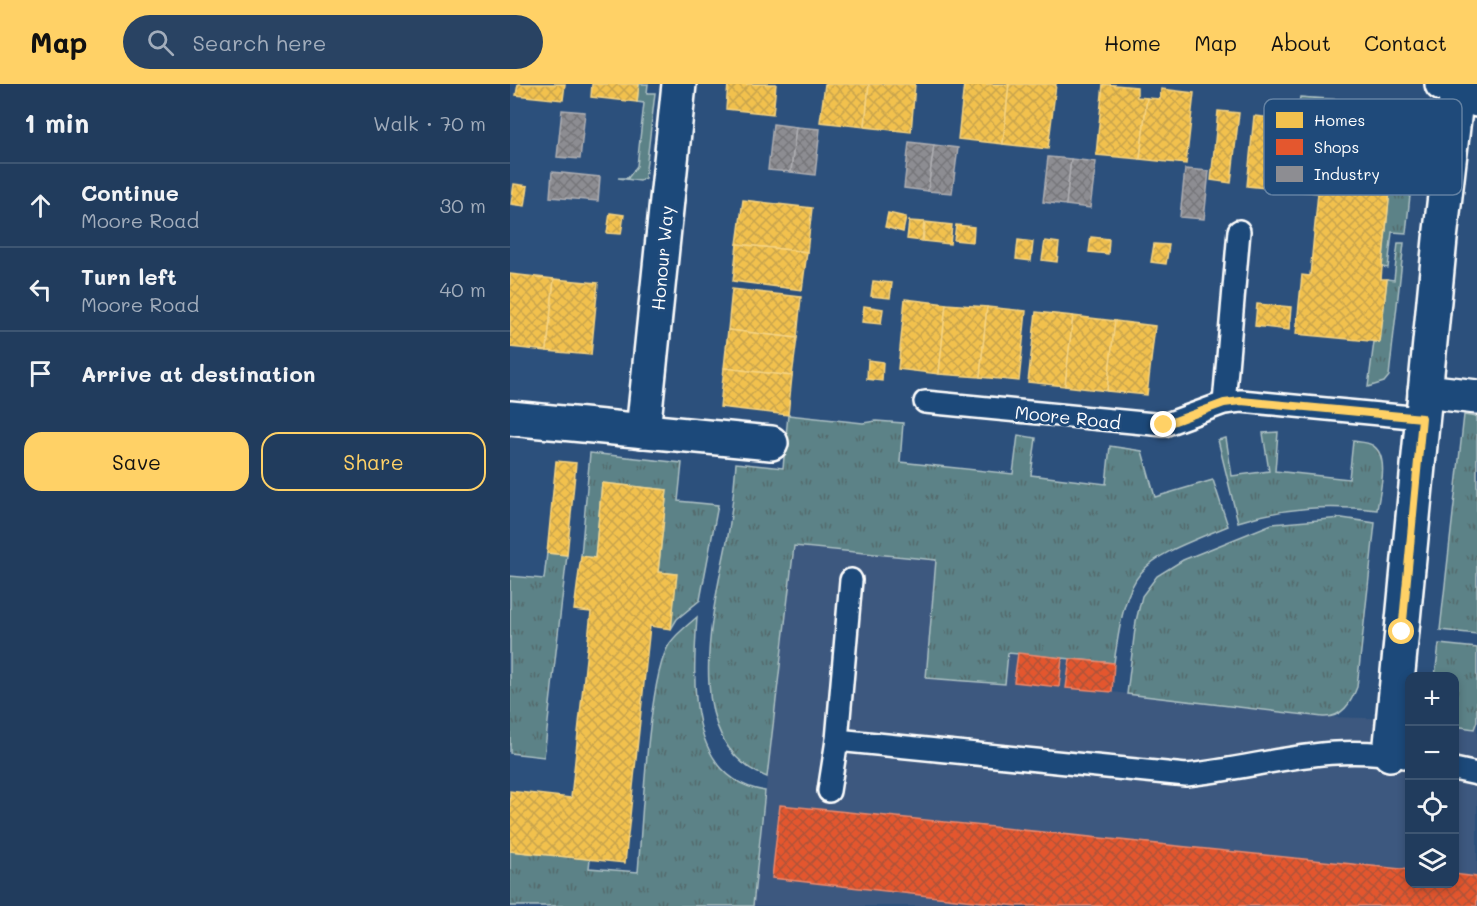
<!DOCTYPE html>
<html lang="en">
<head>
<meta charset="utf-8">
<style>
	body { margin:0; font-family:Mali,sans-serif; background:#294363; color:#f1f3f6 }
	.controls { position:absolute; right:18px; bottom:18px; display:grid; overflow:hidden; border-radius:12px; box-shadow:0 3px 9px #0003 }
	.controls button { width:54px; height:54px; display:grid; place-items:center; padding:0; border:0; border-bottom:2px solid #3e5672; background:#213c5d; color:#f1f3f6; font:30px sans-serif }
	.stop { position:absolute; width:18px; height:18px; margin:-14px; border:4px solid #ffd166; border-radius:50%; background:#fff }
	.stop.end { background:#ffd166; border-color:#fff; box-shadow:0 2px 6px #0008 }
	.list { margin:0; padding:0; list-style:none }
	h2 { display:flex; justify-content:space-between; align-items:center; height:78px; margin:0; padding:0 24px; font-size:26px }
	h2 small { font-size:20px; font-weight:400; color:#a2adbc }
	.list li { display:grid; grid-template-columns:39px 1fr auto; gap:18px; align-items:center; box-sizing:border-box; height:84px; padding:0 24px; border-top:2px solid #3e5672 }
	.list b { display:block; font-size:22px; white-space:nowrap }
	.list p { margin:0; font-size:20px; white-space:nowrap; color:#a2adbc }
	.list em { font-size:20px; font-style:normal; color:#a2adbc }
	.actions { display:flex; gap:12px; padding:18px 24px }
	.actions a { flex:1; padding:14px 0; border:2px solid #ffd166; border-radius:18px; text-align:center; font-size:21px; color:#ffd166 }
	.actions .main { background:#ffd166; color:#111 }
	.icon { flex:none; width:33px; height:33px; fill:none; stroke:currentColor; stroke-width:2; stroke-linecap:round; stroke-linejoin:round }
	.map { position:relative; flex:none; width:967px; height:822px; overflow:hidden }
	header { display:flex; align-items:center; gap:36px; box-sizing:border-box; height:84px; padding:0 30px; background:#ffd166; color:#111 }
	header strong { font-size:28px }
	nav { display:flex; gap:33px; margin-inline-start:auto; font-size:21px }
	.search { width:420px; height:54px; background:#294363; display:flex; align-items:center; gap:15px; box-sizing:border-box; padding:0 21px; border-radius:33px; color:#a2adbc; font-size:22px }
	main { display:flex }
	aside { flex:1; background:#213c5d }
	.map>svg:first-child { display:block }
</style>
</head>
<body>
<header>
<strong>Map</strong>
<div class="search"><svg class="icon" aria-label="search" viewBox="0 0 24 24"><circle cx="10" cy="10" r="6"/><path d="M15 15l6 6"/></svg>Search here</div>
<nav><a>Home</a><a>Map</a><a>About</a><a>Contact</a></nav>
</header>
<main>
<aside>
<h2>1 min<small>Walk · 70 m</small></h2>
<ul class="list">
<li><svg class="icon" aria-label="ahead" viewBox="0 0 24 24"><path d="M12 20V5M6 11l6-6 6 6"/></svg><div><b>Continue</b><p>Moore Road</p></div><em>30 m</em></li>
<li><svg class="icon" aria-label="left" viewBox="0 0 24 24"><path d="M17 20v-9H6M10 6l-5 5 5 5"/></svg><div><b>Turn left</b><p>Moore Road</p></div><em>40 m</em></li>
<li><svg class="icon" aria-label="arrive" viewBox="0 0 24 24"><path d="M6 21V4h12l-3 4 3 4H6"/></svg><div><b>Arrive at destination</b></div></li>
</ul>
<div class="actions"><a class="main">Save</a><a>Share</a></div>
</aside>
<div class="map">
<svg width="967" height="822" viewBox="0 0 967 822">
	<defs>
		<pattern id="grass-tufts" width="24" height="20" patternUnits="userSpaceOnUse" patternTransform="scale(1.5)"><rect width="24" height="20" fill="#5b8287"/><path d="M3 7l-1-3M5 7V3M7 7l1-3M15 17l-1-3M17 17v-4M19 17l1-3" fill="none" stroke="#546a6c"/></pattern>
		<pattern id="homes-cross-hatch" width="8" height="8" patternUnits="userSpaceOnUse" patternTransform="scale(1.5)"><rect width="8" height="8" fill="#f2c14e"/><path d="M0 0l8 8M0 8l8-8" fill="none" stroke="#c8a44e"/></pattern>
		<pattern id="shops-cross-hatch" width="8" height="8" patternUnits="userSpaceOnUse" patternTransform="scale(1.5)"><rect width="8" height="8" fill="#e4572e"/><path d="M0 0l8 8M0 8l8-8" fill="none" stroke="#af5338"/></pattern>
		<pattern id="industry-cross-hatch" width="8" height="8" patternUnits="userSpaceOnUse" patternTransform="scale(1.5)"><rect width="8" height="8" fill="#8d8d92"/><path d="M0 0l8 8M0 8l8-8" fill="none" stroke="#76767a"/></pattern>
	</defs>
	<rect width="100%" height="100%" fill="#2c507c"/>
	<filter id="ink" filterUnits="userSpaceOnUse"><feTurbulence type="fractalNoise" baseFrequency=".0167" numOctaves="2"/><feDisplacementMap in="SourceGraphic" scale="12" xChannelSelector="R" yChannelSelector="G"/><feConvolveMatrix kernelMatrix="1 2 1 2 8 2 1 2 1" color-interpolation-filters="sRGB"/></filter>
	<g filter="url(#ink)">
		<polygon fill="#3c587f" points="283,462 427,476 417,594 495,600 498,568 604,579 602,608 813,633 899,635 900,800 944,800 945,642 964,645 967,637 967,822 243,822"/>
		<g fill="url(#grass-tufts)" stroke="#adc0c3" stroke-width="1.5">
			<path d="M 790,13 C 828,17 892,11 906,55 L 896,149 L 882,148 L 878,184 L 872,183 L 881,97 L 886,97 L 892,42 L 839,36 L 838,42 L 827,41 L 828,29 L 788,25 Z"/>
			<polygon points="888,159 894,159 879,292 874,298 858,303 864,258 870,258 877,195 884,196"/>
			<path d="M 278,331 L 353,339 L 366,337 L 393,339 L 390,378 L 503,390 L 508,351 L 526,354 L 521,391 L 596,400 L 600,362 L 632,367 L 645,413 L 703,396 L 718,442 C 627,479 618,480 604,579 L 498,569 L 495,600 L 416,594 L 426,476 L 284,462 L 257,693 C 167,659 204,523 218,452 C 222,428 224,404 226,379 L 273,384 Z"/>
			<polygon points="954,331 967,333 967,550 930,546"/>
			<path d="M 768,348 L 765,387 L 839,395 L 843,357 C 849,358 858,358 862,361 C 881,372 869,410 867,426 C 817,421 775,423 728,438 L 708,356 L 716,354 L 722,392 L 759,387 L 753,349 Z"/>
			<polygon points="80,369 172,379 168,417 208,421 190,516 167,535 161,545 166,490 148,488 157,406 92,399 85,474 71,472"/>
			<path d="M 832,434 L 865,439 L 847,603 C 841,619 832,634 813,633 L 617,610 L 626,537 L 632,512 L 647,492 L 673,476 L 762,440 Z"/>
			<polygon points="37,469 57,471 34,673 0,669 0,492 34,495"/>
			<path d="M 187,533 C 183,593 175,694 255,707 L 243,822 L 0,822 L 0,767 L 80,775 L 79,784 L 128,788 C 132,743 138,590 160,559 C 167,549 178,541 187,533 Z"/>
			<polygon points="929,560 967,564 967,637 964,645 945,642 944,592 925,592"/>
		</g>
		<polygon fill="#5b8287" stroke="#adc0c3" stroke-width="1.5" points="129,0 138,0 137,9 145,9 135,94 130,97 108,94 118,94 127,82 134,19 127,18"/>
		<g fill="url(#homes-cross-hatch)" stroke="#f6d483" stroke-width="1.5">
			<polygon points="8,0 55,0 53,16 6,11"/>
			<polygon points="82,0 129,0 127,18 81,13"/>
			<polygon points="218,0 266,0 263,30 216,25"/>
			<polygon points="315,0 359,0 355,43 310,38"/>
			<polygon points="359,0 405,0 401,48 355,43"/>
			<polygon points="454,0 499,0 493,60 448,55"/>
			<polygon points="499,0 546,0 538,65 493,60"/>
			<polygon points="593,0 627,3 627,13 637,14 630,75 586,71"/>
			<polygon points="651,5 684,9 676,80 630,75 637,14 650,15"/>
			<polygon points="708,27 729,29 721,99 701,96"/>
			<polygon points="744,32 838,42 838,36 892,42 886,98 881,97 872,183 871,195 877,195 870,258 786,250 792,191 800,192 808,109 737,102"/>
			<polygon points="4,100 18,102 15,122 1,120"/>
			<polygon points="233,116 302,124 297,168 227,160"/>
			<polygon points="100,129 114,131 111,150 97,149"/>
			<polygon points="378,129 396,133 393,148 375,143"/>
			<polygon points="399,137 414,138 412,157 397,155"/>
			<polygon points="415,138 442,141 440,160 413,157"/>
			<polygon points="446,141 464,143 463,158 444,156"/>
			<polygon points="581,153 599,155 598,170 579,168"/>
			<polygon points="508,156 523,158 521,177 506,175"/>
			<polygon points="535,157 549,159 547,178 532,176"/>
			<polygon points="227,160 297,168 292,206 223,197"/>
			<polygon points="644,160 659,161 656,180 641,178"/>
			<polygon points="0,190 44,195 37,267 0,263"/>
			<polygon points="44,195 88,199 81,271 37,267"/>
			<polygon points="363,197 382,199 380,214 361,212"/>
			<polygon points="222,205 291,213 287,254 218,246"/>
			<polygon points="395,215 436,220 429,290 388,285"/>
			<polygon points="436,220 477,223 470,293 429,290"/>
			<polygon points="747,220 781,223 779,246 745,242"/>
			<polygon points="354,222 373,225 371,240 352,238"/>
			<polygon points="477,223 516,227 509,297 470,293"/>
			<polygon points="526,228 563,232 555,302 518,298"/>
			<polygon points="563,232 605,237 597,307 555,302"/>
			<polygon points="605,237 645,242 637,311 597,307"/>
			<polygon points="218,246 287,254 282,292 214,284"/>
			<polygon points="358,276 373,278 372,297 357,295"/>
			<polygon points="214,284 282,292 278,331 210,323"/>
			<polygon points="46,377 66,379 57,471 37,469"/>
			<polygon points="92,399 157,406 148,488 167,490 161,545 140,542 115,779 0,767 0,707 61,714 81,528 64,526 71,472 85,474"/>
		</g>
		<g fill="url(#shops-cross-hatch)" stroke="#ec896d" stroke-width="1.5">
			<polygon points="508,569 552,574 549,603 504,598"/>
			<polygon points="560,575 604,579 602,608 556,604"/>
			<polygon points="270,721 900,786 900,800 944,800 944,790 967,793 967,822 507,822 262,794"/>
		</g>
		<g fill="url(#industry-cross-hatch)" stroke="#afafb3" stroke-width="1.5">
			<polygon points="52,26 75,28 70,75 47,73"/>
			<polygon points="263,40 286,43 281,88 258,86"/>
			<polygon points="286,43 310,45 305,91 281,88"/>
			<polygon points="399,58 424,61 418,107 394,104"/>
			<polygon points="424,61 448,64 442,109 418,107"/>
			<polygon points="538,73 561,75 556,121 533,118"/>
			<polygon points="561,75 586,78 580,124 556,121"/>
			<polygon points="675,85 699,87 694,135 670,133"/>
			<polygon points="42,88 90,93 88,117 40,113"/>
		</g>
		<g fill="none" stroke-linecap="round" stroke-linejoin="round">
			<defs>
				<g id="service">
					<polyline points="415,318 654,341 714,319 731,317 912,334"/>
					<polyline points="714,319 729,147"/>
					<path d="M 327,656 L 676,691 C 755,683 818,657 900,674"/>
					<polyline points="944,685 967,690"/>
					<polyline points="319,707 327,656 341,496"/>
				</g>
				<g id="minor">
					<polyline points="915,307 967,313"/>
					<polyline points="0,334 261,359"/>
					<polyline points="133,347 169,0"/>
					<polyline points="880,670 930,155 947,8"/>
				</g>
				<polyline id="tertiary" points="932,0 967,16"/>
			</defs>
			<use href="#service" stroke="#fff" stroke-width="26"/>
			<use href="#minor" stroke="#fff" stroke-width="38"/>
			<use href="#tertiary" stroke="#fff" stroke-width="38"/>
			<use href="#service" stroke="#1f4a7a" stroke-width="21"/>
			<use href="#minor" stroke="#1f4a7a" stroke-width="33"/>
			<use href="#tertiary" stroke="#1f4a7a" stroke-width="33"/>
		</g>
	</g>
	<g fill="none" stroke-linecap="round" stroke-linejoin="round" filter="url(#ink)">
		<polyline stroke="#ffd166" stroke-width="8" points="654,341 714,319 731,317 912,334 892,548"/>
	</g>
	<g text-anchor="middle" dominant-baseline="central" stroke-width="6" stroke-linejoin="round" paint-order="stroke">
		<g font-size="18" fill="#fff" stroke="#1f4a7a">
			<text transform="translate(152 174) rotate(-85)">Honour Way</text>
			<text transform="translate(558 333) rotate(6)">Moore Road</text>
		</g>
	</g>
	<rect x="754" y="15" width="198" height="96" rx="9" fill="#1f4a7a" stroke="#6280a2" stroke-width="1.5"/>
	<rect x="766" y="28" width="27" height="16" fill="#f2c14e"/>
	<rect x="766" y="55" width="27" height="16" fill="#e4572e"/>
	<rect x="766" y="82" width="27" height="16" fill="#8d8d92"/>
	<g font-size="16" fill="#fff">
		<text x="804" y="42">Homes</text>
		<text x="804" y="69">Shops</text>
		<text x="804" y="96">Industry</text>
	</g>
</svg>
<div class="controls">
<button>+</button>
<button>−</button>
<button><svg class="icon" aria-label="locate" viewBox="0 0 24 24"><circle cx="12" cy="12" r="6"/><path d="M12 2v4M12 18v4M2 12h4M18 12h4"/></svg></button>
<button><svg class="icon" aria-label="layers" viewBox="0 0 24 24"><path d="M12 4l9 5-9 5-9-5zM3 14l9 5 9-5"/></svg></button>
</div>
<div class="stop" style="left:892px;top:548px"></div>
<div class="stop end" style="left:654px;top:341px"></div>
</div>
</main>
</body>
</html>
